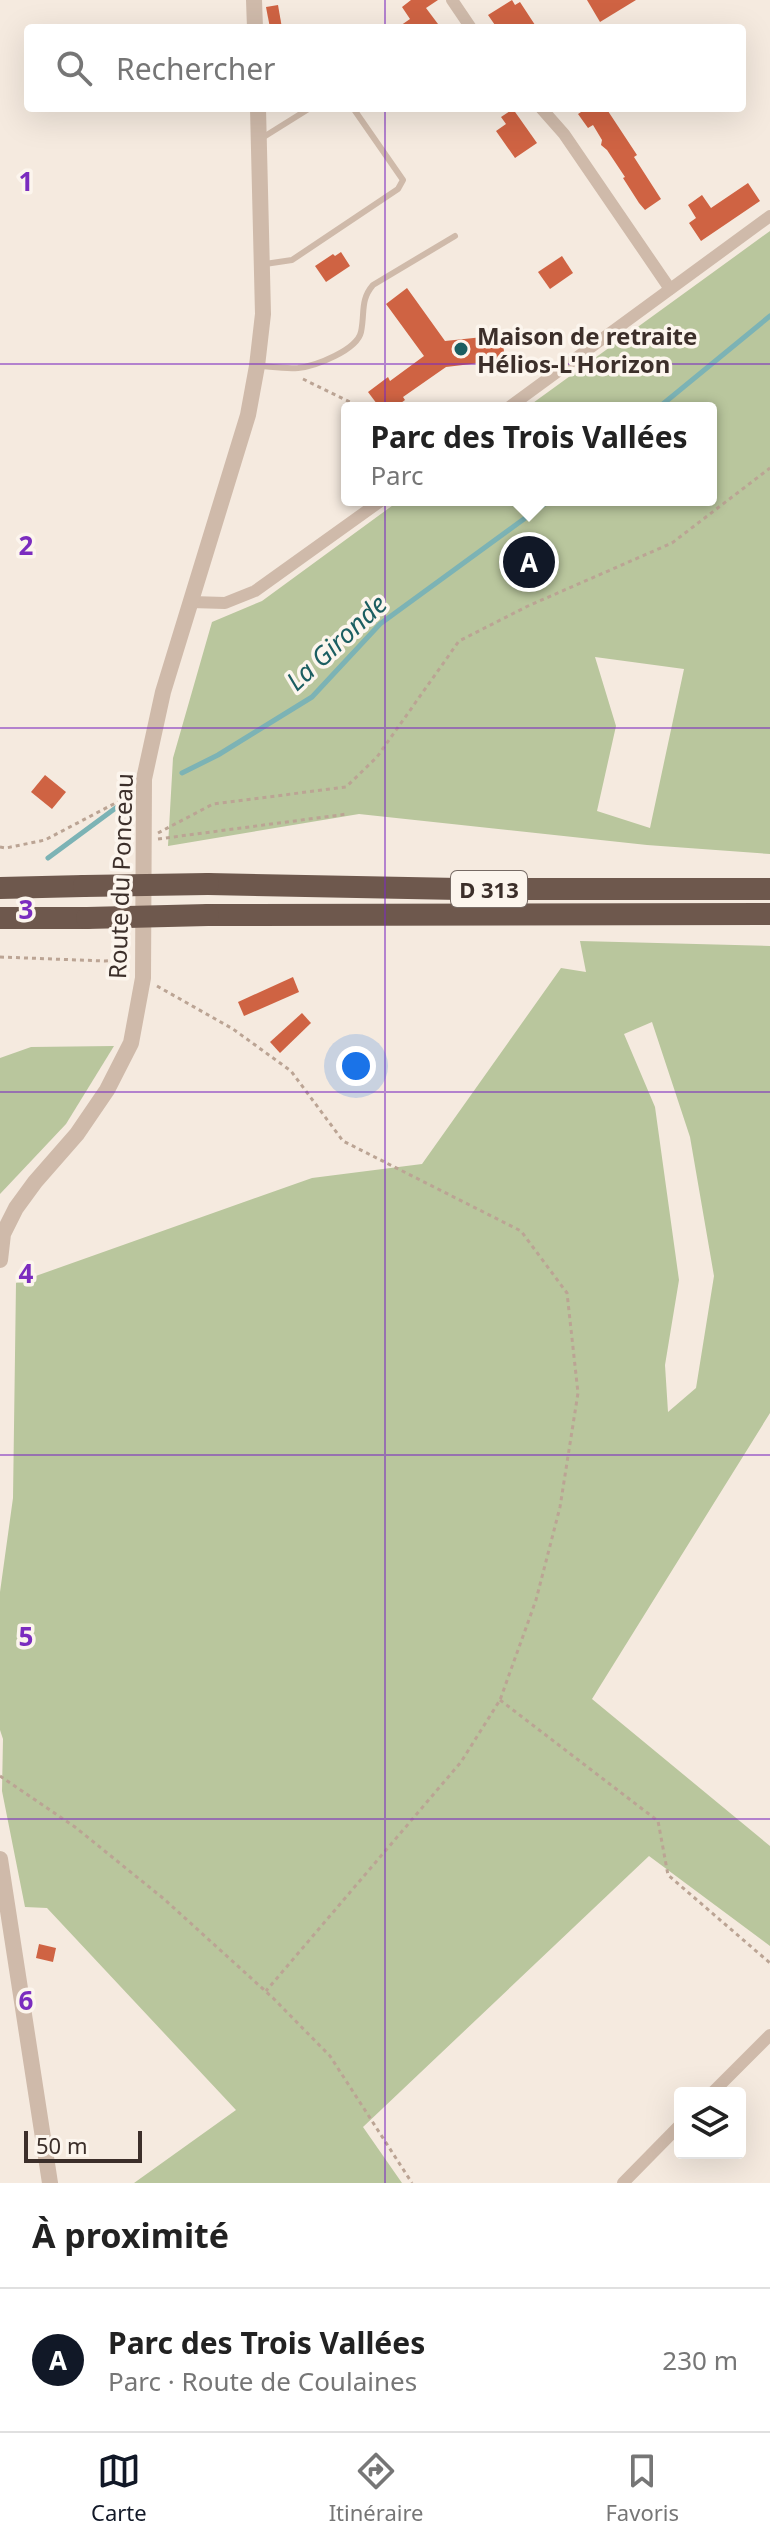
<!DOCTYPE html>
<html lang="fr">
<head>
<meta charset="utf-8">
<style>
	body { margin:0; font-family:"Noto Sans",sans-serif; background:#f6f6f6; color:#222 }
	.controls { position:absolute; right:24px; bottom:24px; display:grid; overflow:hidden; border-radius:8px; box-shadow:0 8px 32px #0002 }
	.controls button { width:72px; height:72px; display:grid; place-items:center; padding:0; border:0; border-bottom:2px solid #e0e0e0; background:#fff; color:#222; font:40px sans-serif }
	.scale { position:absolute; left:24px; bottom:20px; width:118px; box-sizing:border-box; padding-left:8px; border:4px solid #3c2f2a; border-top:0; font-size:22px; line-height:28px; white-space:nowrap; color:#3c2f2a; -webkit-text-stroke:6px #fcf5ed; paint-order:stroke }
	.you { position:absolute; left:356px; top:1066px; width:28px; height:28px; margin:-20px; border:6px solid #fff; border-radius:50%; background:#1a73e8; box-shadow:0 0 0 12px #1a73e833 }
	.badge { display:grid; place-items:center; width:52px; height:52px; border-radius:50%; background:#111827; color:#fff; font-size:26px; font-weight:700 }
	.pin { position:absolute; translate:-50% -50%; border:4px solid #fff; box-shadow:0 2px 8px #0006 }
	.popup { position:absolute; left:341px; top:402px; width:376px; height:104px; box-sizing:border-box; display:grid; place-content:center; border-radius:8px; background:#fff; filter:drop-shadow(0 2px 6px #0005); font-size:26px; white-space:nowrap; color:#767676 }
	.popup b { font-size:30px; color:#222 }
	.popup::after { content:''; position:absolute; left:50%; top:100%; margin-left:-16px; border:16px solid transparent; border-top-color:#fff }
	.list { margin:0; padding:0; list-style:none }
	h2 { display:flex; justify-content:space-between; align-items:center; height:104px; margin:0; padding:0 32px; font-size:34px }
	h2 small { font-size:26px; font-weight:400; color:#767676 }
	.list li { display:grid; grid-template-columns:52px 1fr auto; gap:24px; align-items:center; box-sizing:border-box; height:144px; padding:0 32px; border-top:2px solid #e0e0e0 }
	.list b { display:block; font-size:30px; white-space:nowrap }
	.list p { margin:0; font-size:26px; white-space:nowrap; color:#767676 }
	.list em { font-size:26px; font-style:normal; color:#767676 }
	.icon { flex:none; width:44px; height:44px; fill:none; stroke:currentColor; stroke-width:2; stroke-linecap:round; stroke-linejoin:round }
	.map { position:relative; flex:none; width:770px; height:2183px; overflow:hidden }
	.search { position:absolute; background:#fff; box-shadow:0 8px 32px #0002; left:24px; right:24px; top:24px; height:88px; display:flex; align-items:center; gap:20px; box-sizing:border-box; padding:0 28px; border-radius:8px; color:#767676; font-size:30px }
	.sheet { height:248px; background:#fff }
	nav { display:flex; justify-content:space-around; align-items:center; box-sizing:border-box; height:112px; border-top:2px solid #e0e0e0; background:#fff; font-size:22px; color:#767676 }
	nav a { display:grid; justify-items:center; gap:4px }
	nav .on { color:#111827 }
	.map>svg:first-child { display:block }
</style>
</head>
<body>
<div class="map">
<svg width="770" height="2183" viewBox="0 0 770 2183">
	<rect width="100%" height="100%" fill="#f5eadf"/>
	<g fill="#b9c69d" fill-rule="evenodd">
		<path d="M 770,231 L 770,854 L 647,845 L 359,814 L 168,846 L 173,758 L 212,622 L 262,601 L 400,500 L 711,500 L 711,408 L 526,408 ZM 595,657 L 684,669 L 650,828 L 597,811 L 616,726 Z"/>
		<path d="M 580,941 L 770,946 L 770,1413 L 592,1699 L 770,1846 L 770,1946 L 649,1856 L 363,2127 L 402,2183 L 134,2183 L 236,2110 L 47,1908 L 25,1907 L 2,1791 L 3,1739 L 0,1730 L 0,1592 L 13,1498 L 16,1283 L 312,1178 L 422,1164 L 561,968 L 586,972 ZM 652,1022 L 690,1137 L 714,1276 L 696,1388 L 668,1412 L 665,1365 L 679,1280 L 655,1107 L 624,1034 Z"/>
		<polygon points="114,1046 66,1124 0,1194 0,1058 31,1047"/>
	</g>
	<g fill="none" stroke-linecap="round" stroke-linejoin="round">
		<g stroke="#7cb3b5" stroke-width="5">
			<polyline points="658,408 770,316"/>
			<polyline points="182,773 218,755 312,697 380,624 550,500"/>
			<polyline points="48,858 117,807"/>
		</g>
	</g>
	<g fill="#cf6343">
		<polygon points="411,0 438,0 426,8 441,28 397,28 410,19 402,7"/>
		<polygon points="512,0 515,5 520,2 537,28 497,28 488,15"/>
		<polygon points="587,0 636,0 600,22"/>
		<polygon points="278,5 282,28 270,28 266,7"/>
		<polygon points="587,108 606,108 637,155 634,157 661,199 645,210 639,203 623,178 625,177 607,150 601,145 602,140 593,125 588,128 578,114"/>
		<polygon points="513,109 537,143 515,158 496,131 506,124 501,117"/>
		<polygon points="748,183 760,201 701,241 689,223 696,218 688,205 702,195 711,208"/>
		<polygon points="341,252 350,266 326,282 315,266 333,254 335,256"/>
		<polygon points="562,256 573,273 550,289 538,272"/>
		<polygon points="407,288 445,341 502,335 505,360 446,367 403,397 405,400 394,408 380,408 368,392 388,377 390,381 424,356 386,304"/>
		<polygon points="45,775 66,792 52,809 31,792"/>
		<polygon points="293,977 299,992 244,1016 238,1002"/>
		<polygon points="302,1013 311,1023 280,1053 270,1042"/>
		<polygon points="39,1944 56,1948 53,1962 36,1958"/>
	</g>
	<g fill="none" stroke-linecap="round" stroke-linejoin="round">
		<g stroke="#bba494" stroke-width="3" stroke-dasharray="4 4" stroke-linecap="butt">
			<polyline points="303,379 362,408"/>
			<polyline points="158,833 213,804 346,787 377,757 459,641 528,606 672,543 770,468"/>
			<polyline points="158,839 347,814"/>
			<polyline points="0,847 6,848 45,840 127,797"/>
			<polyline points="0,957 105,961 128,960"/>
			<polyline points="157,986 233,1029 291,1071 343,1141 521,1231 567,1293 578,1393 560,1507 536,1600 500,1700 461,1762 266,1991"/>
			<polyline points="500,1700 658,1821 668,1875 770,1963"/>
			<polyline points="0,1776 75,1827 164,1899 273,1998 330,2056 412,2183"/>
		</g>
		<g stroke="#cfbaaa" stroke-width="6">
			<polyline points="262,138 310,108"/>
			<polyline points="265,264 292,260 398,189 403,180 353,108"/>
			<path d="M 261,366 C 273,367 286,369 298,368 C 316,366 357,350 361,332 C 365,313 360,300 373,285 L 455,236"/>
		</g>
		<g stroke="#cfbaaa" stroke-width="12">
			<polyline points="452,0 471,28"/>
			<polyline points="541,108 564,134 670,289"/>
			<polyline points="508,408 770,216"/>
			<polyline points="191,602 225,603 255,591 382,500"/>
			<polyline points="712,2093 770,2035"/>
			<polyline points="623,2183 680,2125"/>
		</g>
		<g stroke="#cfbaaa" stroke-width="16">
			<polyline points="254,0 255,28"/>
			<polyline points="0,1260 3,1234 16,1208 35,1182 77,1134 107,1090 131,1043 143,978 144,779 163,692 248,415 257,366 263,314 258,108"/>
			<polyline points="0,1859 50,2183"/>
		</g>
		<g stroke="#6e584d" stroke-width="22">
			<polyline points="208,884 459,889 770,889"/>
			<polyline points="0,888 84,886"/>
			<polyline points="208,915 770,914"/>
			<polyline points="0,918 87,918"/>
		</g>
		<g stroke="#6e584d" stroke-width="22">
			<polyline points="84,886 208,884"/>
			<polyline points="87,918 208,915"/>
		</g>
	</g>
	<path fill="none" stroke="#7b2cbf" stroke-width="2" stroke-opacity="0.55" d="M 385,0 L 385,28M 385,108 L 385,2183M 0,364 L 770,364M 0,728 L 770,728M 0,1092 L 770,1092M 0,1455 L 770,1455M 0,1819 L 770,1819"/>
	<circle fill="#1b5e61" stroke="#fcf5ed" stroke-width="3" cx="461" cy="349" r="8"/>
	<g text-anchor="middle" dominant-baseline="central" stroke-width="7" stroke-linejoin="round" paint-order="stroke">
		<rect fill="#fcf5ed" stroke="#766a64" stroke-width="2" x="451" y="871" width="76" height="36" rx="6"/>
		<g font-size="22" font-weight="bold" fill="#3c2f2a">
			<text x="489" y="889">D 313</text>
		</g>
		<g font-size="24" font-weight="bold" fill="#3c2f2a" stroke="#fcf5ed" text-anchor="start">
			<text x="477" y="335">Maison de retraite<tspan x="477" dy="28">Hélios-L'Horizon</tspan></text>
		</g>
		<g font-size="24" fill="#3c2f2a" stroke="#fcf5ed">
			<text transform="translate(120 876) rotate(-88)">Route du Ponceau</text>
		</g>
		<g font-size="26" font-style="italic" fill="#1b5e61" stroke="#fcf5ed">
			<text transform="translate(336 642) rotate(-43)">La Gironde</text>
		</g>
	</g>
	<g font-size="26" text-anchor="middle" font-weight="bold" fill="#7b2cbf" stroke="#fcf5ed" stroke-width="7" stroke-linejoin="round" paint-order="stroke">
		<text x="26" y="191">1</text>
		<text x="26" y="555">2</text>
		<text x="26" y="919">3</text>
		<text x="26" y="1283">4</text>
		<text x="26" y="1646">5</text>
		<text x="26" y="2010">6</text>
	</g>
</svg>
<div class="controls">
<button><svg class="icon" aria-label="layers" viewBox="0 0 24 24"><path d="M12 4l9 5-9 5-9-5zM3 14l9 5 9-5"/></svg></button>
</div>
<div class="scale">50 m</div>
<div class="you"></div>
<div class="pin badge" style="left:529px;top:562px">A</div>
<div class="popup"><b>Parc des Trois Vallées</b>Parc</div>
<div class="search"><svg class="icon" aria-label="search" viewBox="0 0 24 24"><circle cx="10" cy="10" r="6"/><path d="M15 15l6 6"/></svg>Rechercher</div>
</div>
<section class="sheet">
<h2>À proximité<small></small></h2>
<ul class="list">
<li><span class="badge">A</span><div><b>Parc des Trois Vallées</b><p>Parc · Route de Coulaines</p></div><em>230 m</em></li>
</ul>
</section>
<nav>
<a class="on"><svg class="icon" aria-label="map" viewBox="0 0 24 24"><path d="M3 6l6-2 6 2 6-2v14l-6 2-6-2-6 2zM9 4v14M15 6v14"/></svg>Carte</a>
<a><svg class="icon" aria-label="directions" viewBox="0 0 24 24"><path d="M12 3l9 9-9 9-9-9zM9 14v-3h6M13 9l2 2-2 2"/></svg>Itinéraire</a>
<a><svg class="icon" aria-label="saved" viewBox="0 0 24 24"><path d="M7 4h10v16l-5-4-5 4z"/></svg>Favoris</a>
</nav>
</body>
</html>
